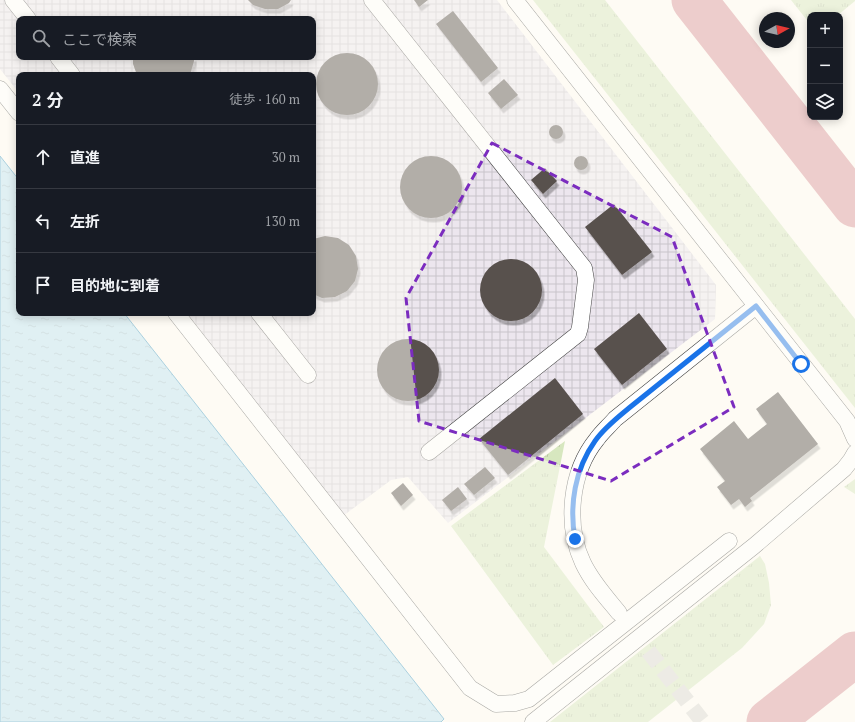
<!DOCTYPE html>
<html lang="ja">
<head>
<meta charset="utf-8">
<style>
	body { margin:0; font-family:"PT Serif","Noto Sans JP",serif; background:#20242c; color:#f1f3f6 }
	.controls { position:absolute; right:12px; top:12px; display:grid; overflow:hidden; border-radius:8px; box-shadow:0 2px 10px #0003 }
	.controls button { width:36px; height:36px; display:grid; place-items:center; padding:0; border:0; border-bottom:1px solid #363941; background:#171b24; color:#f1f3f6; font:20px sans-serif }
	.compass { position:absolute; left:759px; top:12px; width:36px; height:36px; border-radius:50%; background:#171b24; box-shadow:0 2px 10px #0003; rotate:82deg }
	.stop { position:absolute; width:12px; height:12px; margin:-9px; border:3px solid #1a73e8; border-radius:50%; background:#fff }
	.stop.end { background:#1a73e8; border-color:#fff; box-shadow:0 1px 4px #0008 }
	.list { margin:0; padding:0; list-style:none }
	h2 { display:flex; justify-content:space-between; align-items:center; height:52px; margin:0; padding:0 16px; font-size:17px }
	h2 small { font-size:13px; font-weight:400; color:#9ea1a6 }
	.list li { display:grid; grid-template-columns:26px 1fr auto; gap:12px; align-items:center; box-sizing:border-box; height:64px; padding:0 16px; border-top:1px solid #363941 }
	.list b { display:block; font-size:15px; white-space:nowrap }
	.list em { font-size:13px; font-style:normal; color:#9ea1a6 }
	.icon { flex:none; width:22px; height:22px; fill:none; stroke:currentColor; stroke-width:2; stroke-linecap:round; stroke-linejoin:round }
	.map { position:relative; flex:none; width:855px; height:722px; overflow:hidden }
	.search { position:absolute; background:#171b24; box-shadow:0 2px 10px #0003; left:16px; top:16px; width:300px; height:44px; display:flex; align-items:center; gap:10px; box-sizing:border-box; padding:0 14px; border-radius:8px; color:#9ea1a6; font-size:15px }
	.panel { position:absolute; background:#171b24; box-shadow:0 2px 10px #0003; left:16px; top:72px; width:300px; height:244px; border-radius:8px }
	.map>svg:first-child { display:block }
</style>
</head>
<body>
<div class="map">
<svg width="855" height="722" viewBox="0 0 855 722">
	<defs>
		<pattern id="industrial-grid" width="8" height="8" patternUnits="userSpaceOnUse"><rect width="8" height="8" fill="#ece6ee"/><path d="M0 4h8M4 0v8" fill="none" stroke="#c9c4cb"/></pattern>
		<pattern id="grass-tufts" width="24" height="20" patternUnits="userSpaceOnUse"><rect width="24" height="20" fill="#d7e7bf"/><path d="M3 7l-1-3M5 7V3M7 7l1-3M15 17l-1-3M17 17v-4M19 17l1-3" fill="none" stroke="#b8c5a3"/></pattern>
		<pattern id="water-ripples" width="26" height="14" patternUnits="userSpaceOnUse"><rect width="26" height="14" fill="#bce2f2"/><path d="M2 4q2-2 4 0t4 0M15 11q2-2 4 0t4 0" fill="none" stroke="#a1c1ce"/></pattern>
		<filter id="shadow"><feDropShadow dx="2.5" dy="4.5" stdDeviation="0" flood-color="#0004"/></filter>
	</defs>
	<rect width="100%" height="100%" fill="#fefbf4"/>
	<path fill="url(#industrial-grid)" fill-rule="evenodd" d="M 0,0 L 497,0 L 716,285 L 715,319 L 448,523 L 408,477 L 391,480 L 343,516 L 187,313 L 313,313 L 313,75 L 19,75 L 19,93 L 0,69 ZM 19,19 L 313,19 L 313,57 L 19,57 Z"/>
	<g fill="url(#grass-tufts)">
		<polygon points="533,0 605,0 855,319 855,408"/>
		<polygon points="791,0 855,0 855,1 838,15 810,15 810,24"/>
		<polygon points="565,441 544,547 604,627 553,665 451,526"/>
		<polygon points="855,479 855,494 844,487"/>
		<polygon points="760,556 765,564 769,583 771,605 764,624 742,648 648,722 550,722"/>
	</g>
	<polygon fill="url(#water-ripples)" stroke="#489cc4" points="0,156 19,180 19,313 124,313 444,719 441,722 0,722"/>
	<g fill="none" stroke-linecap="round" stroke-linejoin="round">
		<g stroke="#da969b" stroke-width="45">
			<polyline points="694,0 855,205"/>
			<polyline points="769,722 855,654"/>
		</g>
	</g>
	<g fill="#58514d" filter="url(#shadow)">
		<polygon points="248,0 291,0 289,3 278,9 265,9 253,5"/>
		<polygon points="414,0 428,0 419,7"/>
		<polygon points="453,11 498,68 481,82 436,24"/>
		<circle cx="347" cy="84" r="31"/>
		<polygon points="133,57 194,57 194,61 190,75 137,75 133,64"/>
		<polygon points="504,79 518,95 501,109 488,93"/>
		<circle cx="556" cy="132" r="7"/>
		<circle cx="431" cy="187" r="31"/>
		<circle cx="581" cy="163" r="7"/>
		<polygon points="545,168 557,181 543,194 531,180"/>
		<polygon points="614,204 652,252 622,275 585,227"/>
		<polygon points="325,236 338,238 349,245 356,256 358,269 355,281 347,291 335,297 322,298 313,294 313,239"/>
		<circle cx="511" cy="290" r="31"/>
		<polygon points="639,313 667,349 622,385 594,349"/>
		<circle cx="408" cy="370" r="31"/>
		<polygon points="555,378 583,414 508,475 479,439"/>
		<polygon points="778,392 818,444 750,498 752,501 745,507 739,499 731,505 717,487 725,481 700,449 734,421 748,439 767,424 756,409"/>
		<polygon points="485,467 495,478 474,495 464,484"/>
		<polygon points="403,483 413,495 401,506 391,493"/>
		<polygon points="458,487 467,499 451,511 442,500"/>
	</g>
	<g fill="none" stroke-linecap="round" stroke-linejoin="round">
		<polyline stroke="#dad8d2" stroke-width="16" stroke-dasharray="16 8" stroke-linecap="butt" points="619,613 703,722"/>
		<defs>
			<g id="minor">
				<polyline points="13,0 28,19"/>
				<polyline points="372,0 584,268 586,280 580,327 578,334 429,452"/>
				<polyline points="515,0 847,421 855,439"/>
				<polyline points="58,57 72,75"/>
				<polyline points="0,89 19,113"/>
				<polyline points="176,313 470,688 496,704 515,703 529,699 729,541"/>
				<polyline points="259,313 308,375"/>
				<path d="M 619,613 C 606,597 592,582 583,563 C 565,525 570,472 597,439 C 602,432 609,426 615,419 L 756,306"/>
				<polyline points="533,722 754,546 844,469 851,460 855,453"/>
			</g>
		</defs>
		<use href="#minor" stroke="#434343" stroke-width="17"/>
		<use href="#minor" stroke="#fff" stroke-width="16"/>
	</g>
	<g fill="none" stroke-linecap="round" stroke-linejoin="round">
		<path stroke="#1a73e8" stroke-width="5" d="M 575,539 C 569,505 575,469 595,441 C 604,428 617,418 629,408 L 756,306 L 801,364"/>
	</g>
	<path d="M0 0H855V722H0ZM 492,143 L 672,237 L 734,407 L 611,481 L 419,421 L 406,298 Z" fill="#fefbf4" fill-opacity=".55" fill-rule="evenodd"/>
	<path fill="none" stroke="#7b2cbf" stroke-width="3" stroke-dasharray="8 5" stroke-linejoin="round" d="M 492,143 L 672,237 L 734,407 L 611,481 L 419,421 L 406,298 Z"/>
</svg>
<div class="controls">
<button>+</button>
<button>−</button>
<button><svg class="icon" aria-label="layers" viewBox="0 0 24 24"><path d="M12 4l9 5-9 5-9-5zM3 14l9 5 9-5"/></svg></button>
</div>
<svg class="compass" viewBox="-18 -18 36 36"><path d="M0-13l5 13h-10z" fill="#e53935"/><path d="M0 13l5-13h-10z" fill="#9ea1a6"/></svg>
<div class="stop" style="left:801px;top:364px"></div>
<div class="stop end" style="left:575px;top:539px"></div>
<div class="search"><svg class="icon" aria-label="search" viewBox="0 0 24 24"><circle cx="10" cy="10" r="6"/><path d="M15 15l6 6"/></svg>ここで検索</div>
<section class="panel">
<h2>2 分<small>徒歩 · 160 m</small></h2>
<ul class="list">
<li><svg class="icon" aria-label="ahead" viewBox="0 0 24 24"><path d="M12 20V5M6 11l6-6 6 6"/></svg><div><b>直進</b></div><em>30 m</em></li>
<li><svg class="icon" aria-label="left" viewBox="0 0 24 24"><path d="M17 20v-9H6M10 6l-5 5 5 5"/></svg><div><b>左折</b></div><em>130 m</em></li>
<li><svg class="icon" aria-label="arrive" viewBox="0 0 24 24"><path d="M6 21V4h12l-3 4 3 4H6"/></svg><div><b>目的地に到着</b></div></li>
</ul>
</section>
</div>
</body>
</html>
